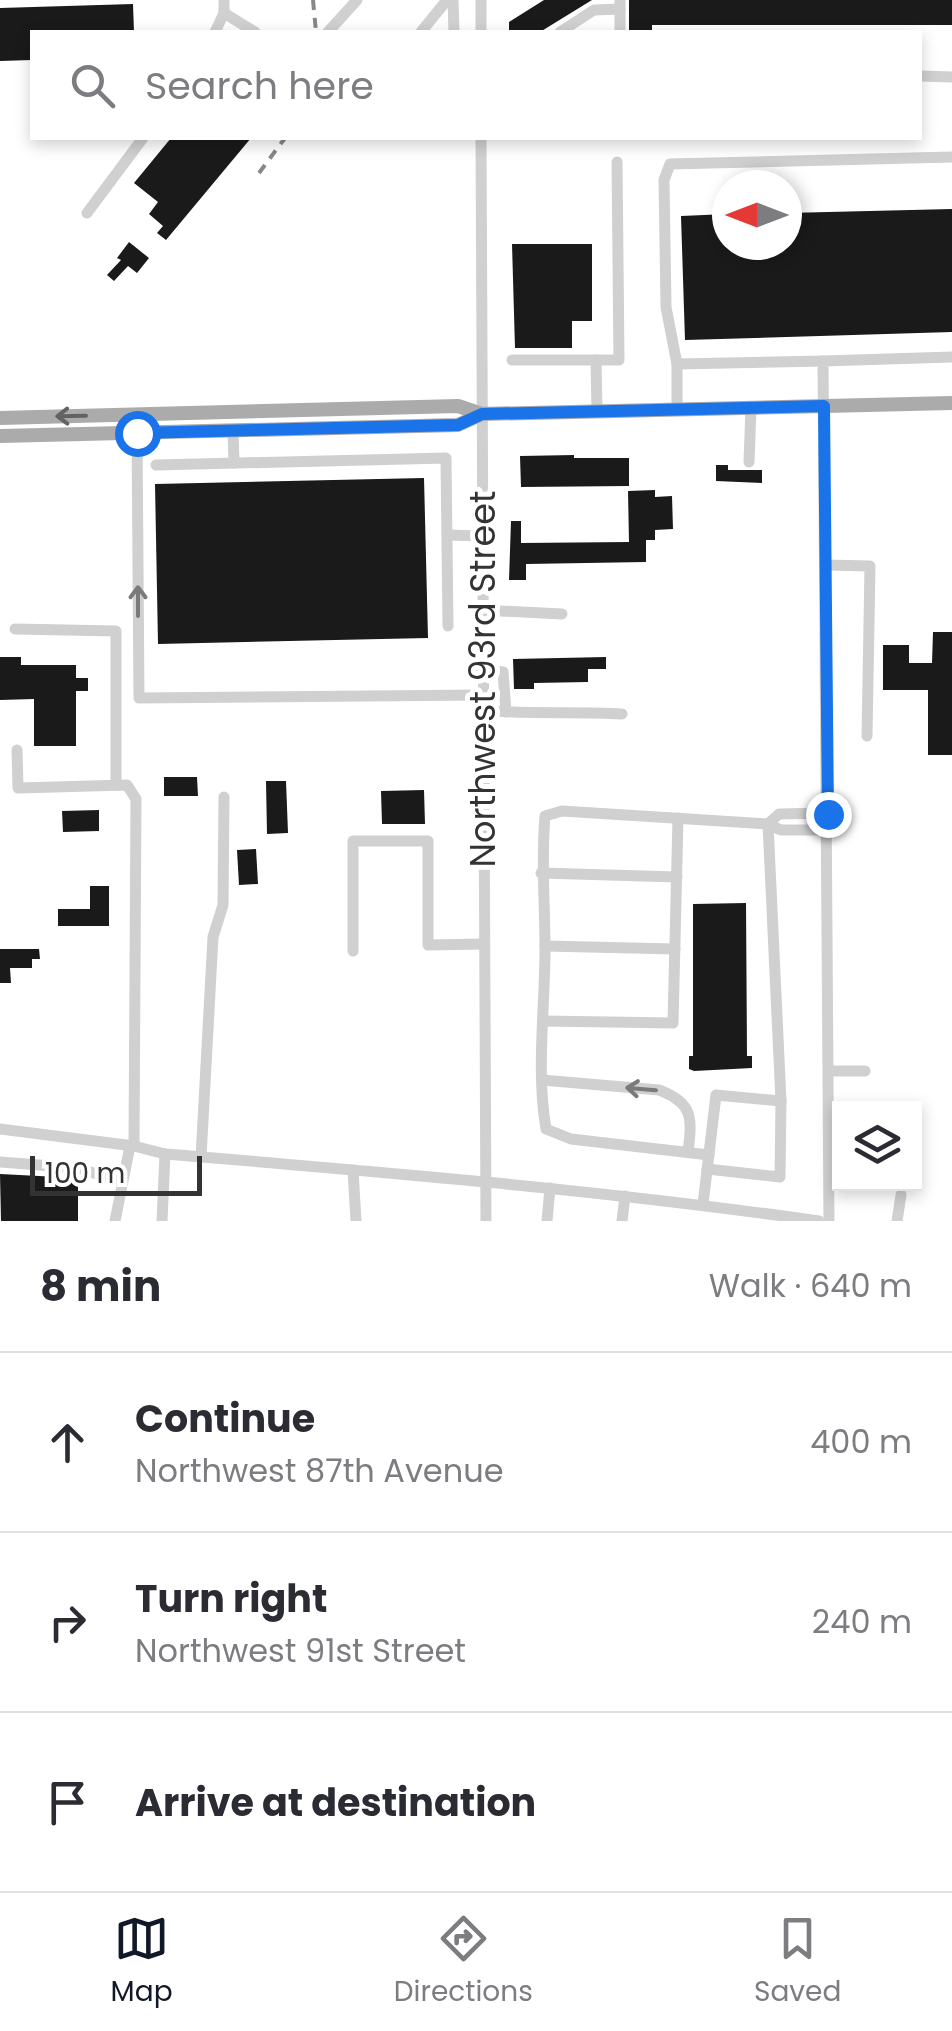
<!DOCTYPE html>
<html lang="en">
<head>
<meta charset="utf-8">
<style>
	body { margin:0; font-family:Poppins,sans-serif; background:#f7f7f7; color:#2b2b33 }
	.controls { position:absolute; right:30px; bottom:30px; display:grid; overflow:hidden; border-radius:0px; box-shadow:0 5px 15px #0003 }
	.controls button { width:90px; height:90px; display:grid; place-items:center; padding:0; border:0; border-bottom:2px solid #e1e1e2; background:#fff; color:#2b2b33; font:50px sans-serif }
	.compass { position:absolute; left:712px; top:170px; width:90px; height:90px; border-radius:50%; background:#fff; box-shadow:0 5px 15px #0003; rotate:270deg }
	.scale { position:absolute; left:30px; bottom:25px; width:172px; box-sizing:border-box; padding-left:10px; border:5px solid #333; border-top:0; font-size:28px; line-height:35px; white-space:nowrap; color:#333; -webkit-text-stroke:8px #fff; paint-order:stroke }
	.stop { position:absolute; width:30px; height:30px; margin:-22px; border:8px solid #1a73e8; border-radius:50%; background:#fff }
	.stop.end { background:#1a73e8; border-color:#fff; box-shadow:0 2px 10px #0008 }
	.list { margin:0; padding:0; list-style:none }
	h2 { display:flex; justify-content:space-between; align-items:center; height:130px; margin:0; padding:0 40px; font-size:42px }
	h2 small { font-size:32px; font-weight:400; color:#7c7c81 }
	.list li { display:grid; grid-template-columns:65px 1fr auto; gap:30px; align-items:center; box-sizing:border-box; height:180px; padding:0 40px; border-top:2px solid #e1e1e2 }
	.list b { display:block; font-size:38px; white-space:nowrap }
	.list p { margin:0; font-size:32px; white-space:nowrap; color:#7c7c81 }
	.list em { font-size:32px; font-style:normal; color:#7c7c81 }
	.icon { flex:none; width:55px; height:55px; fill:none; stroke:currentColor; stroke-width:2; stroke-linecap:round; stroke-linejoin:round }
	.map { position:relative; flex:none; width:952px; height:1221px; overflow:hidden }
	.search { position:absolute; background:#fff; box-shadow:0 5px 15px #0003; left:30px; right:30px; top:30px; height:110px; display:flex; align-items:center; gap:25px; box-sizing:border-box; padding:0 35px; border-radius:0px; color:#7c7c81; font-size:38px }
	.sheet { height:670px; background:#fff }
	nav { display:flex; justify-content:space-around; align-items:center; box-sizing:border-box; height:140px; border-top:2px solid #e1e1e2; background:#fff; font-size:28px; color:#7c7c81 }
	nav a { display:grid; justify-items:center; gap:5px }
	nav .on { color:#111827 }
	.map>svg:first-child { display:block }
</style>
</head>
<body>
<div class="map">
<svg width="952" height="1221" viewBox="0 0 952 1221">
	<rect width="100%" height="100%" fill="#fff"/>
	<g fill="#1a1a1a">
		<polygon points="544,0 592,0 540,32 509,32 509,22"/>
		<polygon points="629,0 952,0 952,25 652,25 652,32 629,32"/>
		<polygon points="133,4 134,32 32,32 32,60 0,61 0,8"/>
		<polygon points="171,138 251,138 166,240 157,233 163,226 149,214 158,202 134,183"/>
		<polygon points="952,209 952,332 685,340 681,216 727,214 727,245 787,245 787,213"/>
		<polygon points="129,242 149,258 137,273 128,266 114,281 107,275 121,260 117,258"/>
		<polygon points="512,244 592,244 592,321 572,321 572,348 515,348"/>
		<polygon points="574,455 574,458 629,458 629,486 521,487 520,456"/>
		<polygon points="716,465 728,465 728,470 762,470 762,483 716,481"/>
		<polygon points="424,478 428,638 158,644 155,484"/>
		<polygon points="655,490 655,497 672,496 673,529 655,530 655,540 646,540 646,562 526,564 526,580 509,580 511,521 521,521 521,543 629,542 628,491"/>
		<polygon points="933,632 952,632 952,755 928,755 928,690 883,690 883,645 909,645 909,663 932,663"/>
		<polygon points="0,657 21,657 21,665 76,665 76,678 88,678 88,691 76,691 76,746 34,746 34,699 0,700"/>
		<polygon points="606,657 606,669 588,669 588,682 534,683 534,689 514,689 513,659"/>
		<polygon points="164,777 197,777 198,796 164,796"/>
		<polygon points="266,781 286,781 288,833 267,834"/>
		<polygon points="424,790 425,824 382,824 381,791"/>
		<polygon points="99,810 99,831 63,832 62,811"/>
		<polygon points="256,849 258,884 239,885 237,850"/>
		<polygon points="90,886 109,886 109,926 58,926 58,909 90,909"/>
		<polygon points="746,903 747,1056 752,1056 752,1068 694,1071 689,1069 689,1056 693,1056 693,904"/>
		<polygon points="0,949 39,949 40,959 32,959 32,968 10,968 11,983 0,983"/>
		<polygon points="0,1174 78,1178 78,1221 1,1221"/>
	</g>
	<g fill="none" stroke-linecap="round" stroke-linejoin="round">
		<g stroke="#d0d0d0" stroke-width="11">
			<polyline points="453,0 454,32"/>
			<polyline points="481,0 481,32"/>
			<polyline points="620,0 620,32"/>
			<polyline points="224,13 255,32"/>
			<polyline points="215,32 224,13 224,0"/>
			<polyline points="328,32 357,0"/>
			<polyline points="421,32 447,0"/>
			<polyline points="560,32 594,10 620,9"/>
			<polyline points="920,76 952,77"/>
			<polyline points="481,138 486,1221"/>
			<polyline points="87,213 143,138"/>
			<polyline points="512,360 619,360 617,162"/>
			<polyline points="596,360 597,412"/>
			<polyline points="677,364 666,307 664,180 670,164 952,157"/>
			<polyline points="677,410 677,364 823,361"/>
			<polyline points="233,431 234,463"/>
			<polyline points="137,433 139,698 481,695"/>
			<polyline points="749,462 751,408"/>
			<polyline points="156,465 446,458 448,626"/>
			<polyline points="447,535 482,536"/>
			<polyline points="826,565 870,566 867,736"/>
			<polyline points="481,610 562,614"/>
			<polyline points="15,629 116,631 116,785"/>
			<polyline points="481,669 503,672 506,712"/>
			<path d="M 481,710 C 529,715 574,711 622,714"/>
			<polyline points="17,750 18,788 127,785 136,799 134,1146"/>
			<polyline points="768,824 779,814 828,813"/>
			<polyline points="541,873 677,877"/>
			<polyline points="545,946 675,949"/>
			<polyline points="353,951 353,841 428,841 428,945 483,944"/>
			<polyline points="543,1021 673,1023 678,818"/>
			<polyline points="829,1071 865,1071"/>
			<path d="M 542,1080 L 659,1090 C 694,1103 692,1119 688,1152"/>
			<path d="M 0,1129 L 134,1146 L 165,1154 C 383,1172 602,1190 819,1221"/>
			<path d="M 709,1155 L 571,1139 L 546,1129 C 536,1071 545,1009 545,949 C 545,904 541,861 545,816 L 562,811 L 768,824 L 781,830 L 828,830"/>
			<polyline points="201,1157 213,937 223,905 224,797"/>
			<polyline points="0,1162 78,1168 121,1182"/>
			<polyline points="707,1169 780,1177 781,1101"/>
			<polyline points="353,1170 356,1221"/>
			<polyline points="703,1204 716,1095 781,1101 768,824"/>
			<polyline points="115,1221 130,1146"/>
			<polyline points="162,1221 165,1154"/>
			<polyline points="547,1221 550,1188"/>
			<polyline points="622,1221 625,1196"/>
			<polyline points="829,1221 823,361 952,357"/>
			<polyline points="897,1221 901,1195"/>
		</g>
		<g stroke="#ababab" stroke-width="14">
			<polyline points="0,418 458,406 482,414 952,403"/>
			<polyline points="0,436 458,425 482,414"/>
		</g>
		<g stroke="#888" stroke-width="4" stroke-dasharray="10 8" stroke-linecap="butt">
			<polyline points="313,0 316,32"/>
			<polyline points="259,173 285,138"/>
		</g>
	</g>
	<defs><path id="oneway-shaft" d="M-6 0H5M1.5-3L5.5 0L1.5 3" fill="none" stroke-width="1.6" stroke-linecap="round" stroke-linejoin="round" transform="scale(2.5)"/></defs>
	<use stroke="#636363" href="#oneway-shaft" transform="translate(71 416) rotate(179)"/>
	<g stroke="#7a7a7a">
		<use href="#oneway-shaft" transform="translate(138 601) rotate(-90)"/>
		<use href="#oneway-shaft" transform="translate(641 1089) rotate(-175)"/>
	</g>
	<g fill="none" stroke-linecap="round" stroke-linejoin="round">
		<polyline stroke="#1a73e8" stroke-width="12" points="137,433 458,425 482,414 824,406 828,814"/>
	</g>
	<g text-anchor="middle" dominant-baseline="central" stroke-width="10" stroke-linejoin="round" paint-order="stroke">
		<g font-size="35" fill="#333" stroke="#fff">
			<text transform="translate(482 679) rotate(-90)">Northwest 93rd Street</text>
		</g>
	</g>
</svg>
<div class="controls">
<button><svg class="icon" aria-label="layers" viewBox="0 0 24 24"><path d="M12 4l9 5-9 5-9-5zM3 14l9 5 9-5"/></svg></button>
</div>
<svg class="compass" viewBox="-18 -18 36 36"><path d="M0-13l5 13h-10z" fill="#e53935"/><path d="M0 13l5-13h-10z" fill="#7c7c81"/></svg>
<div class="scale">100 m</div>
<div class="stop" style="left:137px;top:433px"></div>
<div class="stop end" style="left:828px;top:814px"></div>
<div class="search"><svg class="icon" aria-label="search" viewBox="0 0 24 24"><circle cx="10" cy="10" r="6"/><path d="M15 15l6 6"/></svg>Search here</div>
</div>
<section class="sheet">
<h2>8 min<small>Walk · 640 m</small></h2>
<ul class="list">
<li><svg class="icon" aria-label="ahead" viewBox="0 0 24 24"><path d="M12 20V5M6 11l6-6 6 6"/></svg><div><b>Continue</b><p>Northwest 87th Avenue</p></div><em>400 m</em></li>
<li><svg class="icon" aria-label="right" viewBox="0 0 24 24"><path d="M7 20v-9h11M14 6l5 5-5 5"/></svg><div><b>Turn right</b><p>Northwest 91st Street</p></div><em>240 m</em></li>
<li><svg class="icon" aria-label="arrive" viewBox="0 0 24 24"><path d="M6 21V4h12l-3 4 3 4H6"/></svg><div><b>Arrive at destination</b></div></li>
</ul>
</section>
<nav>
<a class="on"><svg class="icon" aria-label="map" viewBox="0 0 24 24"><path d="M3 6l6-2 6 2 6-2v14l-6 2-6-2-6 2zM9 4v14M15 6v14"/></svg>Map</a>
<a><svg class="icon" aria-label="directions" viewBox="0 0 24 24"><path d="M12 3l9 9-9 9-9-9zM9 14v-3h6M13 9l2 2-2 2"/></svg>Directions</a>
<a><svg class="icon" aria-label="saved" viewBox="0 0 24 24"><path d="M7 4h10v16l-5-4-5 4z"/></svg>Saved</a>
</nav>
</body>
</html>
